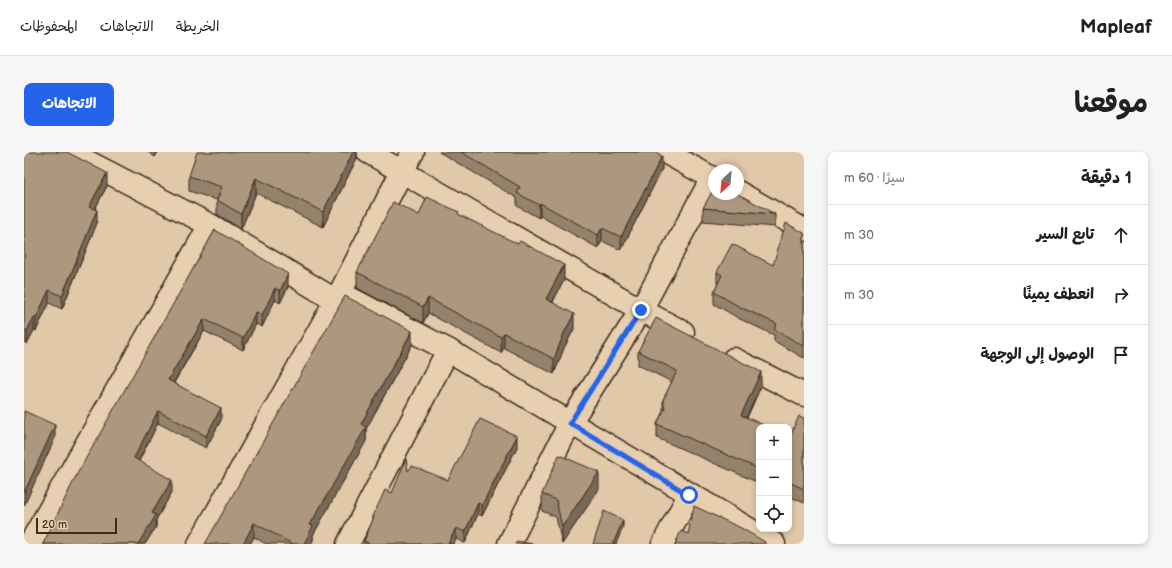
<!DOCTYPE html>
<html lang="ar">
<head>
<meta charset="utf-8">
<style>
	body { margin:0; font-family:"Balsamiq Sans","Playpen Sans Arabic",sans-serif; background:#f6f6f6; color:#202124; direction:rtl }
	.controls { position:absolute; right:12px; bottom:12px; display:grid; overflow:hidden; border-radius:8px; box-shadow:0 2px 6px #0003 }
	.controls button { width:36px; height:36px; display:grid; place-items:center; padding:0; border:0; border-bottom:1px solid #e0e0e0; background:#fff; color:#202124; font:20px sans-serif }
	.compass { position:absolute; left:684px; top:12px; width:36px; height:36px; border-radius:50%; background:#fff; box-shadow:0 2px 6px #0003; rotate:206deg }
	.scale { position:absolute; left:12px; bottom:10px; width:81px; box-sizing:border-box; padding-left:4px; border:2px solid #3b2a1e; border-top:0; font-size:11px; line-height:14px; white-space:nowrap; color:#3b2a1e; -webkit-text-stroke:3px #e7cfaf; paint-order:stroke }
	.stop { position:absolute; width:12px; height:12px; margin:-9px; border:3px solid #2563eb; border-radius:50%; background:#fff }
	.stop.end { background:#2563eb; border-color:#fff; box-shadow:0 1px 4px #0008 }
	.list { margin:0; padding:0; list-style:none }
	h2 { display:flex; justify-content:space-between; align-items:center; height:52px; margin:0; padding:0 16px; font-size:17px }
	h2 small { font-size:13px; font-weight:400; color:#757577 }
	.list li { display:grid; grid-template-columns:26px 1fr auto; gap:12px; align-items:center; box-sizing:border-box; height:60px; padding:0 16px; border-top:1px solid #e0e0e0 }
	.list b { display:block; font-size:15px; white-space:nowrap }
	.list em { font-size:13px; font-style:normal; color:#757577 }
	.icon { flex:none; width:22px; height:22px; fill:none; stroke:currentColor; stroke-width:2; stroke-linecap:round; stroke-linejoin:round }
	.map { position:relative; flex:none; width:780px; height:392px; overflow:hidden; direction:ltr; border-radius:8px }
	header { display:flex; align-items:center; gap:24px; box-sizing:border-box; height:56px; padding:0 20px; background:#fff; border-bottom:1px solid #e0e0e0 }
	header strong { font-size:19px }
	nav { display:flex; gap:22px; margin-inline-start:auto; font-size:14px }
	.intro { display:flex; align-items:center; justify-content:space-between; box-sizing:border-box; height:96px; padding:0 24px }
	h1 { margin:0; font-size:28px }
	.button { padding:10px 18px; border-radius:8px; background:#2563eb; color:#fff; font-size:14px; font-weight:700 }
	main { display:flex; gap:24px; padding:0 24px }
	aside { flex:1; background:#fff; border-radius:8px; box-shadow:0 2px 6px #0003 }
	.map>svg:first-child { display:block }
</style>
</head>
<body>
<header>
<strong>Mapleaf</strong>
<nav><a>الخريطة</a><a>الاتجاهات</a><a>المحفوظات</a></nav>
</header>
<div class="intro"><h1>موقعنا</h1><a class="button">الاتجاهات</a></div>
<main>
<aside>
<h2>1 دقيقة<small>سيرًا · 60 m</small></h2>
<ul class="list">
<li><svg class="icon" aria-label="ahead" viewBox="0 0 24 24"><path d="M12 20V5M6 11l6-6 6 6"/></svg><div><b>تابع السير</b></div><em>30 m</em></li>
<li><svg class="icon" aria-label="right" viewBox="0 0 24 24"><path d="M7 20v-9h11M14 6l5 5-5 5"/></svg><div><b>انعطف يمينًا</b></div><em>30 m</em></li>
<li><svg class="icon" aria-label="arrive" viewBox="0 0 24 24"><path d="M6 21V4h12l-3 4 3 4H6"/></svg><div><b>الوصول إلى الوجهة</b></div></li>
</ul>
</aside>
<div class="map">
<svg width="780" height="392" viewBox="0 0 780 392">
	<rect width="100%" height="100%" fill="#e0c8a9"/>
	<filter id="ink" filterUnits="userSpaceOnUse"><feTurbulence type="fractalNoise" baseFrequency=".025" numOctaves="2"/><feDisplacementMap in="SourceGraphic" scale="8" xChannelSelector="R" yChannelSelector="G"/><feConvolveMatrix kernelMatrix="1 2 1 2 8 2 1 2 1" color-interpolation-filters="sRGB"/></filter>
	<g filter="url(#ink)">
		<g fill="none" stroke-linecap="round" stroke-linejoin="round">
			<defs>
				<g id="street">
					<polyline points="45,0 186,73 311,148"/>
					<polyline points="344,0 617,158 659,180"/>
					<polyline points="641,0 690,27"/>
					<polyline points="714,40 780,78"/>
					<polyline points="316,141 424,198"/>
					<polyline points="710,207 780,243"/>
					<polyline points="6,392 186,73"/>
					<polyline points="175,392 316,141 378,19 389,0"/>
					<polyline points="324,392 424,198 750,392"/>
					<polyline points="485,392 546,271 617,158 688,26"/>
					<polyline points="639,392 665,343"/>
				</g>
			</defs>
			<use href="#street" stroke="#3b2a1e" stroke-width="25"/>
			<use href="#street" stroke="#e7cfaf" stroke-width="22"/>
		</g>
		<g fill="#95826c" stroke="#3b2a1e">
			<polygon points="0,0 83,34 71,57 73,71 38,157 25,151 12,179 10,178 3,192 0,190"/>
			<polygon points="124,0 134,0 131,5"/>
			<polygon points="333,0 333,6 299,75 232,41 217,77 193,62 193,48 165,39 165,24"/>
			<polygon points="415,0 632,0 638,17 597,98 578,89 574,96 516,64 515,66 493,54 493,46"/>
			<polygon points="679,56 751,62 751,75 679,69"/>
			<polygon points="395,63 435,63 540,128 529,150 550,177 540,196 530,222 480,196 477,201 404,161 399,171 333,136 333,120"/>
			<polygon points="191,78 264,135 256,151 251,148 238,175 232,172 219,198 180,179 150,231 197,268 182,296 134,271 115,309 148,340 132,368 132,375 121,392 19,392"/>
			<polygon points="780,81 780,206 750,189 750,183 716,167 690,152 690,140 694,132 693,132 693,120 749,113"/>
			<polygon points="388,193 342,277 342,289 289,383 289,388 287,392 242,392 230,385 226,392 181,392"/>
			<polygon points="614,199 737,234 723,266 735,275 735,331 633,286 633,272 639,259 639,248 648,230 614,213"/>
			<polygon points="780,266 780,351 765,344 765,284 766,284"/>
			<polygon points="493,295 458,364 454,362 441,391 432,387 429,392 340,392 340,389 349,370 349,364 368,341 384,319 424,328"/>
			<polygon points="575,337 538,392 532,365 518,359 518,342"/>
		</g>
		<g fill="#796a58" stroke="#3b2a1e">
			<polygon points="131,0 134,0 131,5"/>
			<polygon points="329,0 333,0 333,6 299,75 299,60"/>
			<polygon points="638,4 638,17 597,98 597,85"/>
			<polygon points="83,21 83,34 65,68 65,55"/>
			<polygon points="232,26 232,41 217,77 217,62"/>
			<polygon points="516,51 516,64 515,66 515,53"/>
			<polygon points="73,58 73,71 38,157 38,144"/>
			<polygon points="578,76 578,89 574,96 574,83"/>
			<polygon points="540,113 540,128 522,162 522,147"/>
			<polygon points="264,122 264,135 256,151 256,139"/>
			<polygon points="251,136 251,148 238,175 238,163"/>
			<polygon points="25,138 25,151 12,179 12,166"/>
			<polygon points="404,146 404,161 399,171 399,155"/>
			<polygon points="232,160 232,172 219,198 219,186"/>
			<polygon points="550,162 550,177 540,196 530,222 530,207 540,181"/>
			<polygon points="10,165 10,178 3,192 3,179"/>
			<polygon points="180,167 180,179 144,240 144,228"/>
			<polygon points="388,179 388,193 342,277 342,289 289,383 289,388 287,392 280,392 286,373 337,272"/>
			<polygon points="480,181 480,196 477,201 477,185"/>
			<polygon points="737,220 737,234 717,277 717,263"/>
			<polygon points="197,256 197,268 182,296 182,284"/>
			<polygon points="134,259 134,271 110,318 110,306"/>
			<polygon points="31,273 31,286 0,354 0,341"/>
			<polygon points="493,284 493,295 458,364 458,353"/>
			<polygon points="575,320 575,337 538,392 538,375"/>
			<polygon points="148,328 148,340 132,368 132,375 121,392 114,392 128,361"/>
			<polygon points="454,351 454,362 441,391 441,380"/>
			<polygon points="599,368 599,375 592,392 589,392"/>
			<polygon points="230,371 230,385 226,392 219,392"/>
			<polygon points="432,376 432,387 429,392 424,392"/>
		</g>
		<g fill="#ad977e" stroke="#3b2a1e">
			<polygon points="0,0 43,0 83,21 65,55 73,58 38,144 25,138 12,166 10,165 3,179 0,177"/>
			<polygon points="173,0 329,0 299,60 232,26 217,62 193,48 198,35 165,24"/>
			<polygon points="437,0 632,0 638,4 597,85 578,76 574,83 516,51 515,53 493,41 496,35"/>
			<polygon points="690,36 690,42 714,42 751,62 679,56"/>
			<polygon points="403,45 435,60 434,62 494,92 496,89 540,113 522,147 550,162 540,181 530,207 480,181 477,185 404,146 399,155 333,120 369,50 395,63"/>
			<polygon points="762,71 780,81 780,194 750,177 753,172 716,155 690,140 698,123 693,120 708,92 749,113"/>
			<polygon points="191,78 264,122 256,139 251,136 238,163 232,160 219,186 180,167 144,228 197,256 182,284 134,259 110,306 148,328 128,361 132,363 114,392 19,392 52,324"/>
			<polygon points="321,144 388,179 337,272 342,275 286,373 289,374 280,392 269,392 230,371 219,392 181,392"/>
			<polygon points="632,166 737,220 717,263 744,275 735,275 735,317 633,272 641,256 639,248 653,219 614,199"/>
			<polygon points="0,259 31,273 0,341"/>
			<polygon points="775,264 780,266 780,337 765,330 765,284 766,284"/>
			<polygon points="456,267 493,284 458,353 454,351 441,380 432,376 424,392 346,392 340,389 350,365 349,364 361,338 368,341 382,307 384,319 388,314 424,328"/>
			<polygon points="535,303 575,320 538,375 532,348 518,342"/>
			<polygon points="670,354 717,376 741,390 741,392 651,392 657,379 664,382"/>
			<polygon points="580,359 599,368 589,392 569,392"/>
			<polygon points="493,389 508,392 491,392"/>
		</g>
	</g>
	<g fill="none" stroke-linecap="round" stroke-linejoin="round" filter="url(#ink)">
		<polyline stroke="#2563eb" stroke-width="5" points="617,158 546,271 665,343"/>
	</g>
</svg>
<div class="controls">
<button>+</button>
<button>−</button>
<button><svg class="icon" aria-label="locate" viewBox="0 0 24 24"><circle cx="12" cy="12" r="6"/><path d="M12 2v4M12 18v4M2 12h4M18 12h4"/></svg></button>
</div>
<svg class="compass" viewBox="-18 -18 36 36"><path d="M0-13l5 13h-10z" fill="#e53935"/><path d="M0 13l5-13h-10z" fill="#757577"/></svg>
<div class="scale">20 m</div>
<div class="stop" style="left:665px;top:343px"></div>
<div class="stop end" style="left:617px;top:158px"></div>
</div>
</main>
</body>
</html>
